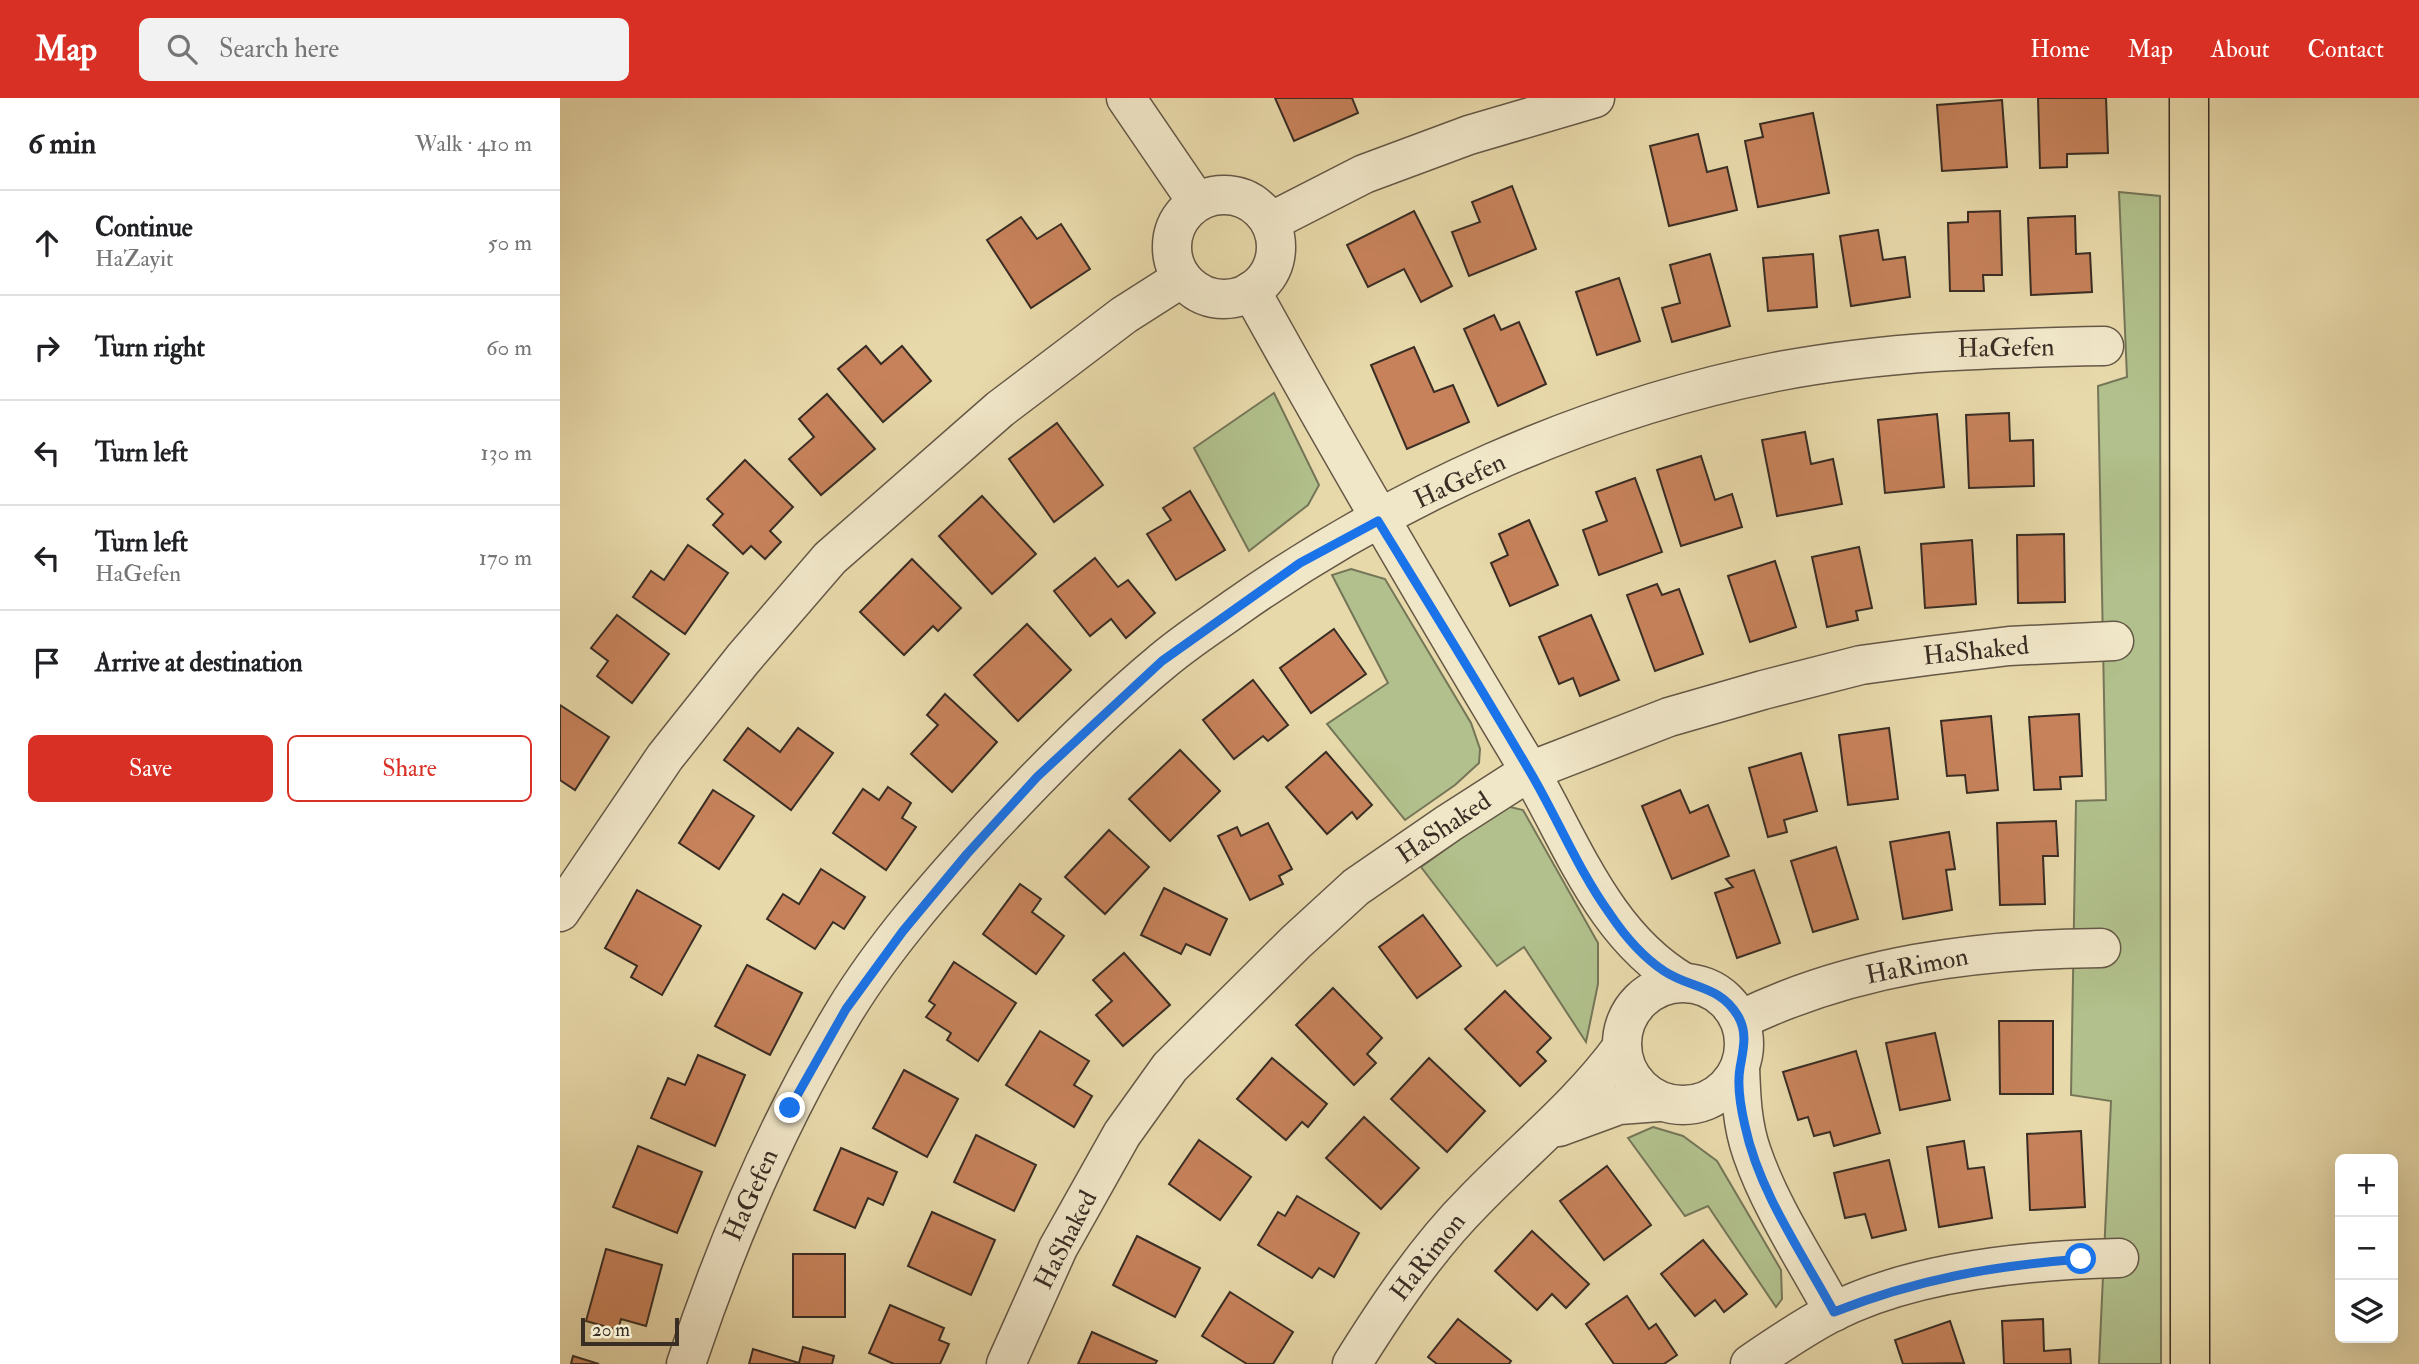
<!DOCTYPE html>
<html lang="en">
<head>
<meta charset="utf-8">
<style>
	body { margin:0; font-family:"IM FELL Double Pica",serif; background:#f2f2f2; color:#202124 }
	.controls { position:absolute; right:21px; bottom:21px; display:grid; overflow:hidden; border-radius:10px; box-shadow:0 7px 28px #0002 }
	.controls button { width:63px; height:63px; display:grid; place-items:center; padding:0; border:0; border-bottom:2px solid #e0e0e0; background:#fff; color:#202124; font:35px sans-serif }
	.scale { position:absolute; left:21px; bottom:18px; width:98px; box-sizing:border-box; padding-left:7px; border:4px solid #392d24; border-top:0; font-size:19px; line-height:24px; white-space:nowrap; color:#392d24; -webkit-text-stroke:5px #f0e6c8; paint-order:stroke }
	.stop { position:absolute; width:21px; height:21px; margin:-16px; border:5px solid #1a73e8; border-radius:50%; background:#fff }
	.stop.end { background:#1a73e8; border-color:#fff; box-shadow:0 2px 7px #0008 }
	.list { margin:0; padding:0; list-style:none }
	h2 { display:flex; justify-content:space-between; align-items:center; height:91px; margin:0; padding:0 28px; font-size:30px }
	h2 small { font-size:23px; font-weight:400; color:#757577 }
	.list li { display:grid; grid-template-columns:46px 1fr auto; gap:21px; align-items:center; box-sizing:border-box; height:105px; padding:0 28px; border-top:2px solid #e0e0e0 }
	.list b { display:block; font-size:26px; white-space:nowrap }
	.list p { margin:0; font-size:23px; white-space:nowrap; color:#757577 }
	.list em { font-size:23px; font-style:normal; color:#757577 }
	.actions { display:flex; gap:14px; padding:21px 28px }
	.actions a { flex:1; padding:16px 0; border:2px solid #d93025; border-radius:10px; text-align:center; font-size:24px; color:#d93025 }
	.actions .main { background:#d93025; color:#fff }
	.icon { flex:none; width:38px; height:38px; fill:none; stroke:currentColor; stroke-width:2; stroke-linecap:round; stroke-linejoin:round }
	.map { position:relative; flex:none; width:1859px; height:1266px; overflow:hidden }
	header { display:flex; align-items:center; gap:42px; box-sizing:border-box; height:98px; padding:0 35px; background:#d93025; color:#fff }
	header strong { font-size:33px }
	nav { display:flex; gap:38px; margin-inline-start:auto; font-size:24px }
	.search { width:490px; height:63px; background:#f2f2f2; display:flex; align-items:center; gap:18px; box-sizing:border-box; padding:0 24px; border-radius:10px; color:#757577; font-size:26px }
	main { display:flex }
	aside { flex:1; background:#fff }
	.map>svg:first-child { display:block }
</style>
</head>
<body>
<header>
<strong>Map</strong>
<div class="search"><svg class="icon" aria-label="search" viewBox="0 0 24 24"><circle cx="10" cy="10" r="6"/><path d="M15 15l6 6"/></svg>Search here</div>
<nav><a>Home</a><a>Map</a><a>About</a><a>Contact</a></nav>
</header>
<main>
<aside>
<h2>6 min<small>Walk · 410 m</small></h2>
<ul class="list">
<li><svg class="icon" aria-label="ahead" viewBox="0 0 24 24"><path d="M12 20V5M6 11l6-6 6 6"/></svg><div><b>Continue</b><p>HaZayit</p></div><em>50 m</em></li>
<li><svg class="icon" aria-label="right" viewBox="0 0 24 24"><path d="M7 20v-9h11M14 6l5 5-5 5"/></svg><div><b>Turn right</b></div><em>60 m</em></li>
<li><svg class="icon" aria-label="left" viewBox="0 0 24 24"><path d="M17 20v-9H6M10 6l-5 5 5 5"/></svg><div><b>Turn left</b></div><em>130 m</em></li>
<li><svg class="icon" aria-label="left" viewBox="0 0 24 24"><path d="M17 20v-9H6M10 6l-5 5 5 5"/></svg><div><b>Turn left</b><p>HaGefen</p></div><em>170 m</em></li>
<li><svg class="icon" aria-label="arrive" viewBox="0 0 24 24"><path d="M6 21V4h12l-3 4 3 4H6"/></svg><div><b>Arrive at destination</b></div></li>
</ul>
<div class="actions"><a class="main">Save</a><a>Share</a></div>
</aside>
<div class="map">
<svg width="1859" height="1266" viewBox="0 0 1859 1266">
	<rect width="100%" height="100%" fill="#e8d9aa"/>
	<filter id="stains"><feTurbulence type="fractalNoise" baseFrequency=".00286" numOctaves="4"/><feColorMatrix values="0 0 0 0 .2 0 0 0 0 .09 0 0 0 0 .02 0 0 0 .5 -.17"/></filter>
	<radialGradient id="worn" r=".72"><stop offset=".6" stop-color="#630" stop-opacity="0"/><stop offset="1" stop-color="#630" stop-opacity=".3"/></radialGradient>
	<g fill="#b1c08c" stroke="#757658" stroke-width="2">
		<polygon points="1559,94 1600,98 1601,1266 1539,1266 1551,1003 1511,997 1516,703 1546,702 1538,288 1567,279"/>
		<polygon points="714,295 759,387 748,407 689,453 634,350"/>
		<polygon points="791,471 825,481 911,625 920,651 919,665 895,687 845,722 767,626 828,585 772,477"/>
		<polygon points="946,708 963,712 1038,845 1038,886 1026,944 964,849 937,868 861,769"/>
		<polygon points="1093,1029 1123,1038 1157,1063 1221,1172 1222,1201 1216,1209 1148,1108 1125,1118 1068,1040"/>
	</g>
	<g fill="#c7825b" stroke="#392d24" stroke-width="2">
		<polygon points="715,0 792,0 798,15 734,43"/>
		<polygon points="1478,0 1546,0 1548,55 1507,56 1507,69 1480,70"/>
		<polygon points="1442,2 1447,69 1382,73 1377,7"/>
		<polygon points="1253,15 1269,95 1198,109 1185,43 1203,39 1200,26"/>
		<polygon points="1138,36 1147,74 1167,69 1177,112 1109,128 1090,48"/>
		<polygon points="952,88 976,151 909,178 892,134 920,124 912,104"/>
		<polygon points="854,113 892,188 861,204 844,171 808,189 787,147"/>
		<polygon points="1440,113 1442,177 1423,177 1424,193 1390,193 1388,125 1408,124 1408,114"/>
		<polygon points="1515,118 1516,156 1530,155 1532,194 1471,197 1468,120"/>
		<polygon points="461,119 477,141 501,126 530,171 471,210 427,142"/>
		<polygon points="1318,132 1323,162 1345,159 1350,199 1291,208 1280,138"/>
		<polygon points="1150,156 1170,228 1112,244 1102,210 1120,205 1110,167"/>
		<polygon points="1253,156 1257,209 1208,213 1203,160"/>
		<polygon points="1059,180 1080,243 1037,257 1016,194"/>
		<polygon points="934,217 941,232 959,224 986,286 938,308 904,231"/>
		<polygon points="306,248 321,266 342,248 371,283 323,324 278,271"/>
		<polygon points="854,249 874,294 893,287 909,324 847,351 811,267"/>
		<polygon points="267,296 315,351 261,397 229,361 254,339 239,321"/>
		<polygon points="1449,315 1450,343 1473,342 1474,388 1409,390 1406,317"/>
		<polygon points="1377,316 1384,389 1325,395 1318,322"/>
		<polygon points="497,325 543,387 494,424 449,361"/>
		<polygon points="1245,334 1251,366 1273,361 1282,406 1217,418 1202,342"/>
		<polygon points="1141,358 1155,402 1172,396 1182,429 1121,448 1097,372"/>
		<polygon points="185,362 233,409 210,433 221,444 205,461 191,448 183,456 153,427 163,416 147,401"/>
		<polygon points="1075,380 1102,454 1039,477 1023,432 1047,423 1036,394"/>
		<polygon points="630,393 665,452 616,482 587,436 611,422 603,410"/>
		<polygon points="422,398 476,456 432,496 379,438"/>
		<polygon points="969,422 998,487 950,508 931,465 948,457 939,436"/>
		<polygon points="1504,436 1505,504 1458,505 1457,437"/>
		<polygon points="1412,442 1416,506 1365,510 1361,446"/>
		<polygon points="128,447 168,475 125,536 73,499 91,473 104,482"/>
		<polygon points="1299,449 1312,510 1296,513 1298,522 1267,529 1252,459"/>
		<polygon points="535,460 558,489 568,482 595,515 566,540 551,521 530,538 494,493"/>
		<polygon points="352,461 401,510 378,533 373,528 344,557 300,514"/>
		<polygon points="1215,463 1236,529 1190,544 1168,478"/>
		<polygon points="1097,486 1102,497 1119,491 1143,556 1095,573 1067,497"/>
		<polygon points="57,517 109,556 72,605 37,578 48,563 31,550"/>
		<polygon points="1031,517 1059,582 1020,598 1013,580 999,586 979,539"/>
		<polygon points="467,526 511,572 458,623 414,577"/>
		<polygon points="774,531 806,576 751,615 720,570"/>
		<polygon points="693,582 728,627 708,643 703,638 674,661 643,622"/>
		<polygon points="385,596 437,644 392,694 351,656 378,627 367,617"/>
		<polygon points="0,607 49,639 15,692 0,682"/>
		<polygon points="1519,616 1522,678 1500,679 1501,691 1474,692 1469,619"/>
		<polygon points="1431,618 1438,692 1407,695 1405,677 1387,678 1381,623"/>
		<polygon points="188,630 220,654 238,630 273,655 231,712 164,662"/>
		<polygon points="1329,630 1338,701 1288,707 1279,637"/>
		<polygon points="620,652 660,693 610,743 569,701"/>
		<polygon points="766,654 812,707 797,721 792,714 767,736 726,689"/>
		<polygon points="1241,655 1257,713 1224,722 1227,734 1208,739 1189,670"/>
		<polygon points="328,689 351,705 342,720 356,729 326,772 273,735 303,691 319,702"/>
		<polygon points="153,692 194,718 159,771 119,745"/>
		<polygon points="1120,692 1130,715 1148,707 1169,758 1112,781 1082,708"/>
		<polygon points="1496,723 1498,758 1483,758 1485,806 1440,807 1437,725"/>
		<polygon points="708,725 732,771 719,778 723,786 690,802 658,738 677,729 681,738"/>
		<polygon points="549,732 589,769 545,816 505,779"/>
		<polygon points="1389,734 1395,771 1386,772 1392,812 1343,821 1330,744"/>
		<polygon points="1276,749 1298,821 1253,834 1231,763"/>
		<polygon points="261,771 305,799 284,831 273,824 255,851 207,821 223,796 239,806"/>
		<polygon points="1194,772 1220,845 1177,860 1155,795 1173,789 1166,781"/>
		<polygon points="460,786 481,801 472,814 504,838 476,876 423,836"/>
		<polygon points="604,790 667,821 650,857 626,846 621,856 581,837"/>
		<polygon points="77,792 141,828 102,897 71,879 77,868 45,850"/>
		<polygon points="863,817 901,868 857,900 819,849"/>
		<polygon points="564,855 610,907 563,948 536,917 552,903 533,882"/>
		<polygon points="394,864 456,905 418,963 387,942 391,935 366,919 375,907 369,903"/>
		<polygon points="187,867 242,895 210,957 155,928"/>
		<polygon points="773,890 822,940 807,956 816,965 794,987 736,927"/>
		<polygon points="945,893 991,940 977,954 986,963 960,988 905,931"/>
		<polygon points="1439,923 1493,923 1493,996 1440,996"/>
		<polygon points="480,933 529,963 514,987 532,998 514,1029 446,987"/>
		<polygon points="1375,935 1390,1002 1340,1012 1326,945"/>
		<polygon points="1296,953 1320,1035 1274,1048 1270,1034 1254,1038 1248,1019 1238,1022 1223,974"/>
		<polygon points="138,957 185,977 155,1048 91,1020 108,980 125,987"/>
		<polygon points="712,960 767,1006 748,1029 742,1024 726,1042 677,1001"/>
		<polygon points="869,960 925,1013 887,1054 831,1001"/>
		<polygon points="344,972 398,1001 367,1059 313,1030"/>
		<polygon points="804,1019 859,1070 821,1111 766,1060"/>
		<polygon points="1521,1033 1525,1109 1470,1112 1467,1036"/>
		<polygon points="416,1037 476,1067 454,1113 394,1084"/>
		<polygon points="639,1042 691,1079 660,1122 609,1086"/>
		<polygon points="1404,1043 1408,1071 1424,1069 1432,1120 1379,1129 1367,1049"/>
		<polygon points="78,1048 142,1074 117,1135 53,1109"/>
		<polygon points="281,1050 337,1074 323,1107 308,1100 295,1130 254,1112"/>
		<polygon points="1329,1062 1346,1132 1312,1140 1305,1116 1285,1120 1274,1075"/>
		<polygon points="1047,1068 1091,1127 1044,1162 1000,1103"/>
		<polygon points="737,1098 799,1135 774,1179 759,1170 752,1180 698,1147 718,1114 725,1118"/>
		<polygon points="372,1114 435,1142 411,1197 348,1168"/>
		<polygon points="972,1133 1029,1186 1006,1210 992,1196 977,1212 935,1173"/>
		<polygon points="577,1138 640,1170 615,1219 553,1187"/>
		<polygon points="1143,1142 1187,1196 1164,1214 1155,1202 1135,1218 1101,1176"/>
		<polygon points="46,1151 102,1167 86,1228 61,1221 58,1232 26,1223"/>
		<rect x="233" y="1156" width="52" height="63"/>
		<polygon points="670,1194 733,1234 713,1266 687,1266 642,1238"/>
		<polygon points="1067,1198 1089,1231 1096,1226 1117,1257 1104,1266 1054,1266 1026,1226"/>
		<polygon points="330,1207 384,1230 379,1242 389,1246 380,1266 334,1266 309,1255"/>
		<polygon points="898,1221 951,1263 949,1266 877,1266 868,1259"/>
		<polygon points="1483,1221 1484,1253 1510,1251 1511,1266 1444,1266 1442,1223"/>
		<polygon points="1390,1223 1404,1265 1343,1266 1335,1242"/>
		<polygon points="532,1234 597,1263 595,1266 518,1266"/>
		<polygon points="243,1249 274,1258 272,1266 189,1266 193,1251 239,1265"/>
		<polygon points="13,1258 39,1266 11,1266"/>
	</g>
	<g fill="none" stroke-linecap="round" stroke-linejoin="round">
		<defs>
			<g id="minor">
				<polyline points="566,0 637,104"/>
				<circle cx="664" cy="149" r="52"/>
				<polyline points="710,124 804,76 909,37 1035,0"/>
				<path d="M 691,193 C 779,352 871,509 965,665 C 1011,742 1042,836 1123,884"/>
				<polyline points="0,814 105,659 183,561 270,460 440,311 564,217 622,180"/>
				<circle cx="1123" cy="946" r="61"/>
				<path d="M 1180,922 C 1293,867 1417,851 1541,850"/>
				<path d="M 1180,969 C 1181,998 1182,1027 1192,1055 C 1211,1110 1246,1162 1274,1214"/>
				<polyline points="999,1029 1059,1007 1099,1004"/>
				<path d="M 126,1266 C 167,1143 217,1025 284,914 C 324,848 378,787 430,730 C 484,672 539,616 599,566 C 623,545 650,528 675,510 C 834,398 1024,312 1215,274 C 1324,253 1433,250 1544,248"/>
				<polyline points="446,1266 498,1150 562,1036 610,969 736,844 796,789 889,725 970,673 1109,619 1203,592 1301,567 1367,558 1449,548 1554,543"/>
				<path d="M 792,1266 C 827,1210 867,1150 914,1103 C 965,1050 1018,1009 1062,949"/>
				<path d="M 1190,1266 C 1216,1248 1243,1230 1271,1215 C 1353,1173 1468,1162 1559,1160"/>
			</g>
			<polyline id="major" points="1629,0 1630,1266"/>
		</defs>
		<use href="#minor" stroke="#655846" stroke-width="41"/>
		<use href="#major" stroke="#392d24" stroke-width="41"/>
		<use href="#minor" stroke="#f0e6c8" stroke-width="38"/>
		<use href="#major" stroke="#e8d9aa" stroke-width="38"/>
	</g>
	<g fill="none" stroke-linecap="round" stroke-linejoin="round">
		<path stroke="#1a73e8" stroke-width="9" d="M 230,1010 L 286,911 L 343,833 L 407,756 L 477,679 L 602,563 L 740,465 L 818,423 C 869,506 920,588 969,672 C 997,719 1018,772 1050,816 C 1064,837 1083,859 1104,873 C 1131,891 1160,887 1178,918 C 1188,935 1183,952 1180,970 C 1177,987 1181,1011 1185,1028 C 1199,1094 1242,1155 1274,1214 C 1358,1181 1432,1168 1521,1161"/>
	</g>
	<g text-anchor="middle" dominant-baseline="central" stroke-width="7" stroke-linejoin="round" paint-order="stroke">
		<g font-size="26" fill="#392d24" stroke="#f0e6c8">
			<text transform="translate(1446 250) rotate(-1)">HaGefen</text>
			<text transform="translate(900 383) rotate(-25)">HaGefen</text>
			<text transform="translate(1416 553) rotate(-6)">HaShaked</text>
			<text transform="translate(884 730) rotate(-34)">HaShaked</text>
			<text transform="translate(1357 868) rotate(-11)">HaRimon</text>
			<text transform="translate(191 1097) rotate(-66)">HaGefen</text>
			<text transform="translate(506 1142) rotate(-63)">HaShaked</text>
			<text transform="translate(868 1159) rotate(-52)">HaRimon</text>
		</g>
	</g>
	<rect width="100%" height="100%" filter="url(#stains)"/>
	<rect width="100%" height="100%" fill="url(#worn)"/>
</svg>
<div class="controls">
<button>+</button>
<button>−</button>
<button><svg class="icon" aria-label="layers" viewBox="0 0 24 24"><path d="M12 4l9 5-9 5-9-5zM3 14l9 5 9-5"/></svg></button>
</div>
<div class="scale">20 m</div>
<div class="stop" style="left:1521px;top:1161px"></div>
<div class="stop end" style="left:230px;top:1010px"></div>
</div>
</main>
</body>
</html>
